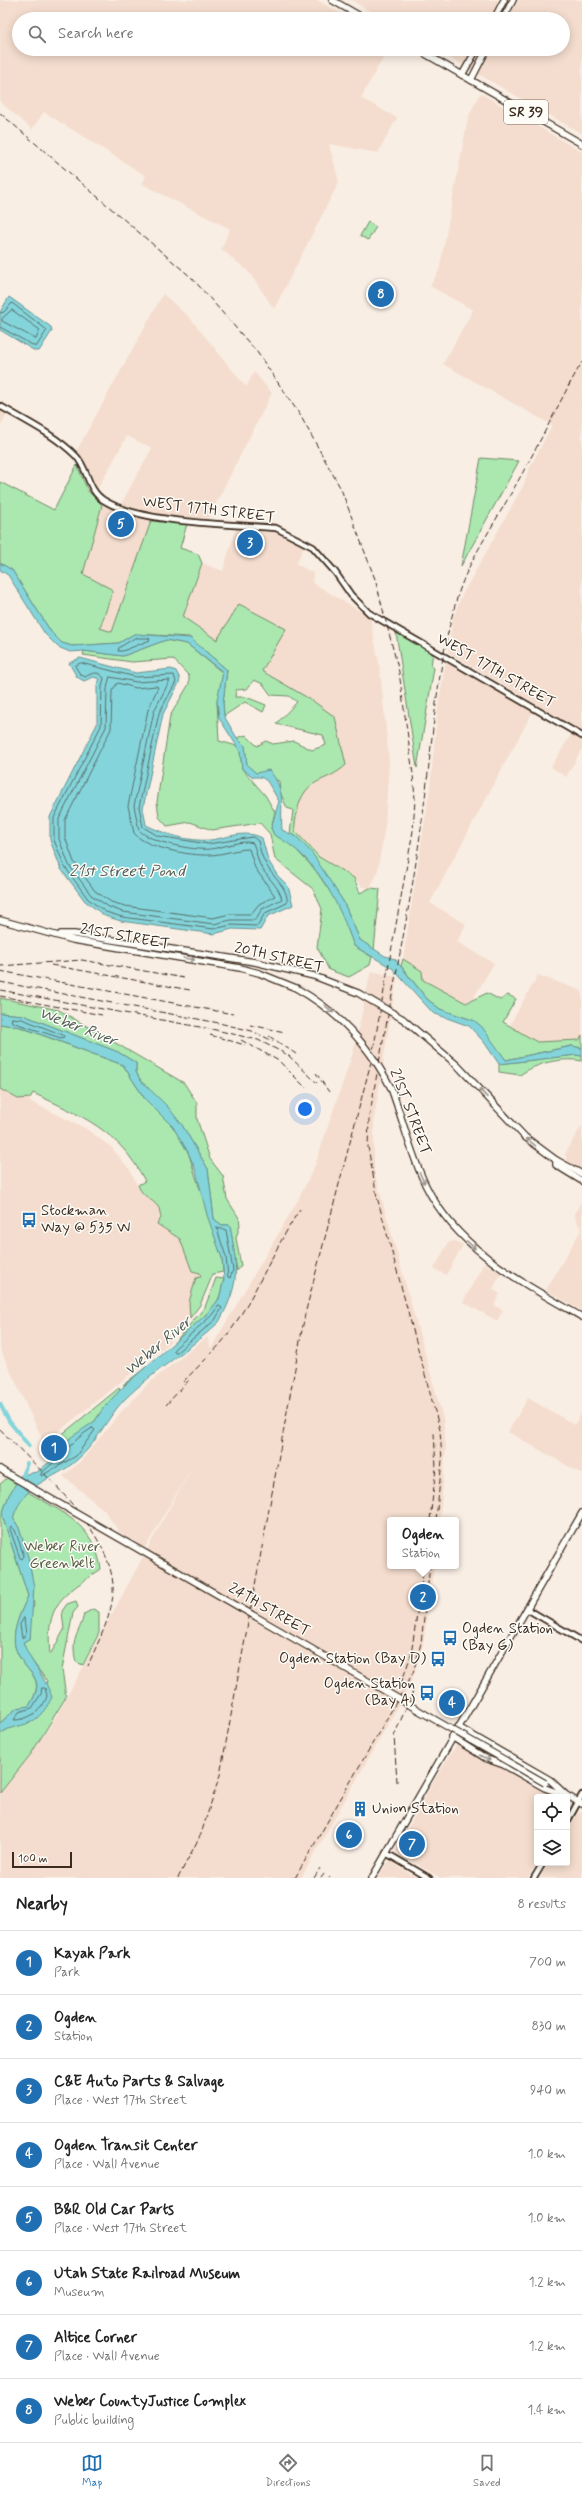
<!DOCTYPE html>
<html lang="en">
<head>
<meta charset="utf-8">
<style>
	body { margin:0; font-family:Mynerve,sans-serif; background:#f6f6f6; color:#222 }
	.controls { position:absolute; right:12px; bottom:12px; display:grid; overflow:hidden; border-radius:4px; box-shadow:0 2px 10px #0003 }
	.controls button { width:36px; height:36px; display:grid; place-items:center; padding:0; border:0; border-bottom:1px solid #e0e0e0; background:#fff; color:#222; font:20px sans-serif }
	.scale { position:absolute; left:12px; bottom:10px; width:60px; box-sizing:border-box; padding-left:4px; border:2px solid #3b2a1e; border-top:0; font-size:11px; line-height:14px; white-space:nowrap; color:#3b2a1e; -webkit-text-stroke:3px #fdfcf7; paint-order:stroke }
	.you { position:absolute; left:305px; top:1109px; width:14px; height:14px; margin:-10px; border:3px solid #fff; border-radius:50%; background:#1a73e8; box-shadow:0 0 0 6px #1a73e833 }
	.badge { display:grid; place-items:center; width:26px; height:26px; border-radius:50%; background:#1f6fb2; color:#fff; font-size:13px; font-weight:700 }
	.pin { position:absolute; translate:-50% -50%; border:2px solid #fff; box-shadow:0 1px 4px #0006 }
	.popup { position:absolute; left:387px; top:1517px; width:72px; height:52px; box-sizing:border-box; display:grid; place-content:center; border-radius:4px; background:#fff; filter:drop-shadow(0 1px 3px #0005); font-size:13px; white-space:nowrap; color:#767676 }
	.popup b { font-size:15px; color:#222 }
	.popup::after { content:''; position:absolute; left:50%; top:100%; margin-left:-8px; border:8px solid transparent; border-top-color:#fff }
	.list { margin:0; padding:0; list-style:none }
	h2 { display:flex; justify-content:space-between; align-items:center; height:52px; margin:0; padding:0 16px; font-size:17px }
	h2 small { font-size:13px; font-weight:400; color:#767676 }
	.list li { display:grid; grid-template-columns:26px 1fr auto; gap:12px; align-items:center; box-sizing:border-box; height:64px; padding:0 16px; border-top:1px solid #e0e0e0 }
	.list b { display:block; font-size:15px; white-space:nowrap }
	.list p { margin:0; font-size:13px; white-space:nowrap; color:#767676 }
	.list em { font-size:13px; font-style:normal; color:#767676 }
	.icon { flex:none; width:22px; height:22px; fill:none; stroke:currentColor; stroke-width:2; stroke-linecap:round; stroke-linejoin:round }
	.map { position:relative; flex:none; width:582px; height:1878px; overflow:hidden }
	.search { position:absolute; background:#fff; box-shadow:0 2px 10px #0003; left:12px; right:12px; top:12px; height:44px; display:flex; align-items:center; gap:10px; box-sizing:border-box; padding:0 14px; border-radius:22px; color:#767676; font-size:15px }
	.sheet { height:564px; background:#fff }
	nav { display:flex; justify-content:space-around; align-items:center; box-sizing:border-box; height:56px; border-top:1px solid #e0e0e0; background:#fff; font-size:11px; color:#767676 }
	nav a { display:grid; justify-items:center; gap:2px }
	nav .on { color:#1f6fb2 }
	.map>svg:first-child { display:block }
</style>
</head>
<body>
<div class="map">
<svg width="582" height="1878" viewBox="0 0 582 1878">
	<rect width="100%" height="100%" fill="#f9eee4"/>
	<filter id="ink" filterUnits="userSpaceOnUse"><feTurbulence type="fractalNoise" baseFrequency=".025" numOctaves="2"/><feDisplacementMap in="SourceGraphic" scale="8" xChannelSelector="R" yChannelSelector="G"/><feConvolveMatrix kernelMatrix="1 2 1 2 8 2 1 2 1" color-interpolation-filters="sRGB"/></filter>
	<g filter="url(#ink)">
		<g fill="#f4ddce">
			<polygon points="0,0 317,0 350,19 19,19 19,49 388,49 361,98 397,118 378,153 329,144 339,182 274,309 249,272 221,249 230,229 142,184 146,176 44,112 32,129 0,102"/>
			<polygon points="351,0 582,0 582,134 435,49 563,49 563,19 383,19"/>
			<polygon points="480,93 582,152 582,731 448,652 453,618 461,597 524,484 528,471 552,425 443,364 473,310 430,286 439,271 468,118"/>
			<polygon points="163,294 190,318 246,387 254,372 272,393 208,519 151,514 121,504 152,448 127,436 97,490 92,486 77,450"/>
			<polygon points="0,410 7,414 0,428"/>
			<polygon points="102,505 151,521 112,632 100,628 83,574"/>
			<polygon points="236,527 274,532 304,547 296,564 313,573 313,583 370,617 380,669 389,760 385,826 377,874 370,888 362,887 354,878 319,857 295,831 294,827 299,802 306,789 312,784 341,769 335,717 182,617 202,563 223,571"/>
			<polygon points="446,660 533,711 430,903 466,924 457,942 494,963 473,999 466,1003 423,980 403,959 430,788 438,706"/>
			<polygon points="572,733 582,738 582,749 566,777 551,767"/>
			<polygon points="371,971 397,977 374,1119 374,1171 443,1418 446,1446 440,1520 390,1520 390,1566 434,1566 423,1645 411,1683 301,1878 0,1878 0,1793 31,1754 57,1715 194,1463 145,1548 120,1533 104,1510 63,1476 80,1462 121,1412 149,1383 207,1337 211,1348 298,1200 315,1165 354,1049"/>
			<polygon points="538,975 582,991 582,1035 579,1040 537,1042 509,1026"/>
			<polygon points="0,1089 18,1099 30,1098 29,1101 85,1128 111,1147 130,1170 139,1189 158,1205 161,1212 158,1224 180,1239 192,1271 200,1273 201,1277 189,1302 190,1318 167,1345 44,1443 0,1349"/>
			<polygon points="582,1125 582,1170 568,1162 565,1154"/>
			<polygon points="582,1200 582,1311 546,1290 581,1230 574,1215"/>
			<polygon points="454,1241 463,1245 446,1275 434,1269 448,1243"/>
			<polygon points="484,1263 501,1273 493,1289 500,1294 494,1305 503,1310 497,1321 463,1302"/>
			<polygon points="528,1398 575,1425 582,1411 582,1474 508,1432"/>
			<polygon points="457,1744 506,1767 558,1797 537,1797 537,1862 528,1878 441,1878 395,1852 436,1777"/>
			<polygon points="582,1811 582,1878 540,1878 549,1863 567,1863 567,1832 578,1813"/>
			<polygon points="391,1861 399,1867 417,1878 378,1878 387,1863"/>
		</g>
		<g fill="#aae8b0" stroke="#728967">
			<polygon points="368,222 376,227 368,240 360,236"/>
			<polygon points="481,458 519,461 461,566"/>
			<path d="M 77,465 L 88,491 L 102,505 L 83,574 L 113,590 L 100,628 L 112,632 L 151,521 L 187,524 L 180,548 L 198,554 L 202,563 L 183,617 L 217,640 L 239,604 L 286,629 L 262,671 L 313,701 L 335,717 L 346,765 C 325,785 305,775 297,812 C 296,818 294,825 295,831 L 319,857 L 354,878 L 360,893 L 370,888 L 380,889 L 374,950 L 360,940 L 343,901 L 297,837 L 290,834 L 293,810 L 287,808 L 280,792 L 279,781 L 256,773 L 247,766 L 245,746 L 237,738 L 246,735 L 257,746 L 266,741 L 273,744 L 294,741 L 312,750 L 326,745 L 323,735 L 276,724 L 297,702 L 289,696 L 271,695 L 263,684 L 254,680 L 247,689 L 236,690 L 235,697 L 246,697 L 266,705 L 263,712 L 245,702 L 224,716 L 223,703 L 227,670 L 189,637 L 134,634 L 119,643 L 72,646 L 62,643 L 51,632 L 12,570 L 0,563 L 0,482 L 54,510 Z"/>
			<polygon points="396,632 433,652 431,666 434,668 417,768"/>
			<polygon points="166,640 187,644 223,673 217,702 219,741 237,746 240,751 242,769 265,795 275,812 271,828 274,834 291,844 316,871 339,905 354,946 372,957 370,965 349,977 329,970 317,947 322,909 313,889 275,859 270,834 260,823 212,830 190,822 167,826 159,817 157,802 170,716 189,684 189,676 173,659 132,662 83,655 84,651 123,656"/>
			<polygon points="403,959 422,971 423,980 466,1003 487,993 500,1000 508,995 516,999 503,1022 537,1042 579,1040 582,1035 582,1048 571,1046 506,1060 475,1021 440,1009 427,999 401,966"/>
			<polygon points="0,998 59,1010 184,1083 197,1103 197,1119 210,1159 223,1176 227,1199 239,1218 240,1225 236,1238 241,1266 237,1271 230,1225 222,1225 214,1219 208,1169 182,1125 141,1081 136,1072 136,1063 118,1052 23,1015 0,1013"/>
			<path d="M 0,1024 L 20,1027 L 123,1065 L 145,1099 L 173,1127 L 188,1152 L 222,1258 L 223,1272 L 213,1274 L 200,1305 L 190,1318 L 189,1302 L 196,1278 L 201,1277 L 200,1273 L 192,1271 L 180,1239 L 157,1224 L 161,1218 L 159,1208 C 152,1198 142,1197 138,1185 L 145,1181 C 119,1130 82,1116 33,1093 L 30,1098 L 18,1099 L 0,1089 Z"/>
			<path d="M 576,1055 L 582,1056 L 582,1061 C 562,1057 536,1063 520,1075 L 499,1072 L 499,1064 Z"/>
			<path d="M 216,1278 L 224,1279 C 222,1285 221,1294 218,1300 C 211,1313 136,1382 123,1385 L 168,1350 L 205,1307 Z"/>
			<polygon points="119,1388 120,1391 104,1407 95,1421 53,1454 49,1445"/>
			<path d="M 7,1478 L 16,1484 L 9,1495 L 2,1515 L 28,1596 C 21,1612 9,1635 17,1652 C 28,1677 47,1676 29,1706 L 17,1708 L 0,1723 L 0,1484 Z"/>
			<path d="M 28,1492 C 62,1512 95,1525 101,1569 C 62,1596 45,1603 50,1655 L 64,1630 L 62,1611 L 67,1604 L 76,1601 L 78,1607 L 73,1613 L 62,1669 L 66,1697 L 31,1754 L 0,1793 L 0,1734 L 13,1726 L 30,1723 L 47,1681 L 27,1654 L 23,1642 L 30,1639 L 30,1613 L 34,1606 L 30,1567 L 19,1528 L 13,1518 L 18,1502 Z"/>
			<path d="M 93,1609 L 99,1612 L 99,1633 L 83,1665 L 76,1662 C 70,1637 79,1636 84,1614 Z"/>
		</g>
		<g fill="#84d5db" stroke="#67918f">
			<polygon points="9,297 51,327 52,331 39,351 35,351 0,330 0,312"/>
			<path d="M 0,563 L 12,570 L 51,632 L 62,643 L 72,646 L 119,643 L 134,634 L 190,638 L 227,670 L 223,703 L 224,716 L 237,738 L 245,746 L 247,765 L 256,773 L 269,770 C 287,791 280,805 282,830 L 297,837 L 312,853 L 343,901 L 360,940 L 385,956 L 395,959 L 427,999 L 440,1009 L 475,1021 L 482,1027 L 506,1060 L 572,1046 L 582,1048 L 582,1056 L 576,1055 L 499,1064 L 484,1042 L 469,1026 L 433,1013 L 392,968 L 354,946 C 338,902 317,857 274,835 L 271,828 L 279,801 L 267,781 L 261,777 L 253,777 L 242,769 L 240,751 L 219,718 L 217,701 L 223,672 L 187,644 L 166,640 L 123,656 L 84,651 L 70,652 L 58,647 L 45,634 L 8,575 L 0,570 Z"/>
			<path d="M 80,658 L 136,673 L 171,669 L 176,671 L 180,679 L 179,683 L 163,714 L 143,808 L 146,825 C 164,834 190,842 210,840 C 227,838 246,829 262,838 L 268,860 L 277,875 L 288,886 L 293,905 L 268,916 L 260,930 L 232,929 L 214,934 L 121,921 L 105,916 L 85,901 L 61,869 L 50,840 L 50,817 L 97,724 L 97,685 L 100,679 L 93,677 L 84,681 L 77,677 L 69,663 Z"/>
			<path d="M 0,1013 L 23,1015 L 118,1052 L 136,1063 L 136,1072 L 141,1081 L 168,1107 L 182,1125 L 208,1169 L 214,1219 L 222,1225 L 230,1225 C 237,1268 241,1282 219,1322 C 190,1350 153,1371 125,1399 C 107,1417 97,1443 78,1459 C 52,1483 26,1479 13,1518 L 19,1528 L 28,1557 L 34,1587 L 30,1639 L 23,1642 C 30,1662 45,1677 52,1697 C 48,1706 39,1719 29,1723 C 19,1727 10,1726 0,1734 L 0,1723 L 17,1708 L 29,1706 C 48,1676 28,1677 17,1652 C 9,1635 21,1612 28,1596 L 2,1515 L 9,1495 L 21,1475 L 37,1472 L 56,1457 L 70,1438 L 95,1421 L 104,1407 L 124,1386 L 208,1313 L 219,1299 L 224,1279 L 222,1258 L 207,1215 L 196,1171 L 188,1152 L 173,1127 L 145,1099 L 123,1065 L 21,1027 L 0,1024 Z"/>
		</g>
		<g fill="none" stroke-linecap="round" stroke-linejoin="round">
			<g stroke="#586e6a" stroke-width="1">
				<polygon points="12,310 40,330 36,339 2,321 2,319"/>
				<polyline points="0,313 4,312 12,303 47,330 36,347 0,327"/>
				<polygon points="135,638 149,638 150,640 123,651 118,651 119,648"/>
				<path d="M 81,663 L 136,677 L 174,675 L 176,682 L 159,713 L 139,807 L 143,827 L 158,836 L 208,844 L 253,837 L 258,841 C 260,848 261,856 265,862 C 271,877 289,887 287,903 L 265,913 L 257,926 L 231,925 L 214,929 L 122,917 L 106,912 L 88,899 L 65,867 L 54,840 L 54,818 L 101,726 L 102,687 L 104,678 C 98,670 92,673 85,677 L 80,674 L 75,666 Z"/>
				<path d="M 110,677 L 136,682 L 170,680 L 154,711 L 134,806 L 139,830 C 149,842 194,851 210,849 C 222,848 242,839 253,843 C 256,850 257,858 260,865 C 266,877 279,886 282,899 L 262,909 L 255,920 L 231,920 L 214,924 L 123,912 L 109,907 L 91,895 L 69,865 L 59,839 L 59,819 L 106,727 L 107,689 Z"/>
				<path d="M 118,683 L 136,688 L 156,686 L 158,687 L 148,710 L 128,806 L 134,833 C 145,848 191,856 209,855 C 222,855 236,849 249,849 L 255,868 L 275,896 L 259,904 L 251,914 L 230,914 L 213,918 L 125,906 L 111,902 L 95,891 L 74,862 L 65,837 L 65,820 L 111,729 L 112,691 Z"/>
				<polygon points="12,1018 22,1019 63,1035 64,1037 61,1038 12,1022"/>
				<polygon points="217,1228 226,1230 233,1270 230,1278 228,1277 226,1257"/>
				<polygon points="219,1306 222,1308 215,1320 177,1352 174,1352 174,1349 211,1316"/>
				<path d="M 92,1428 L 95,1430 L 76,1456 L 41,1476 L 41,1473 C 60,1459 72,1440 92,1428 Z"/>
				<polygon points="12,1527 15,1530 24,1556 22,1559 20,1558 10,1529"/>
				<polygon points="24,1618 26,1635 22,1638 20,1625"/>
				<path d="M 42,1688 L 45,1688 L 47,1696 C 43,1710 29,1720 14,1720 L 19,1712 L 32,1708 L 41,1694 Z"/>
			</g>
			<g stroke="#84d5db" stroke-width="4">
				<polyline points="0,1404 9,1421 29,1446"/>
				<polyline points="22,1479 27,1463"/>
			</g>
			<defs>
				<g id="minor">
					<path d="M 0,406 C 26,421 55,435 76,456 C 89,470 87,491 105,501 C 143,524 231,524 276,528 L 313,547 L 335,572 L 351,595 L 369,613 L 582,736"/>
					<polyline points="527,1609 582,1641"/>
					<polyline points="567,1822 582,1795"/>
					<polyline points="386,1853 429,1878"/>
					<polyline points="534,1878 543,1863"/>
				</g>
				<g id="major">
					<polyline points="332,0 365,19"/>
					<polyline points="494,19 504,0"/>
					<polyline points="503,19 513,0"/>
					<polyline points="417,49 582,144"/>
					<polyline points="462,75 477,49"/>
					<polyline points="471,80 487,49"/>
					<polyline points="0,920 73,940 240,968 259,973 296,988"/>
					<polyline points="61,934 74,934 255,962 314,976"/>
					<polyline points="403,1019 457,1065 525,1137 556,1160 582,1174"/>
					<path d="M 391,1088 C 403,1120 411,1155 426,1186 C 458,1250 523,1283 582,1317"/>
					<polyline points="556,1160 556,1165 582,1181"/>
					<polyline points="0,1469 6,1473"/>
					<polyline points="458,1727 550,1780 565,1794"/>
					<polyline points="452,1737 487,1759 504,1765 545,1788 567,1796"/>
					<polyline points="564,1794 582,1804"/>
					<polyline points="372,1878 582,1513"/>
				</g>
			</defs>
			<use href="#minor" stroke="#3b2a1e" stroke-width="8"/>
			<use href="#major" stroke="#3b2a1e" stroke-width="8"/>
			<use href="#minor" stroke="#fdfcf7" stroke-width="4.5"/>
			<use href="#major" stroke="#fdfcf7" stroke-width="5.5"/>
			<g stroke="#3b2a1e" stroke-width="1" stroke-dasharray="6 3" stroke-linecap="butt">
				<polyline points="0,113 192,278 257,352 300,415 341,489 375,579 399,672 413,774 415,799 413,831 371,1062 305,1314 220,1775 201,1834 178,1878"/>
				<polyline points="568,387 582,362"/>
				<polyline points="51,965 190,990"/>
				<polyline points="0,966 82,960 184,978"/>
				<polyline points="0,971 233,1014"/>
				<polyline points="0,982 219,1023 252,1031 273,1041"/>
				<polyline points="0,990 216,1030 258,1040 288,1055 317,1083"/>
				<polyline points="0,996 102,1015"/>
				<polyline points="250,1025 285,1032"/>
				<polyline points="210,1035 245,1045"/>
				<polyline points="269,1036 296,1054"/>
				<polyline points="241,1040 279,1061 306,1088"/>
				<polyline points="316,1073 329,1092"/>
				<path d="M 183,1382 C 198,1366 216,1351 229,1333 C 256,1294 274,1249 300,1209"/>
				<polyline points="166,1405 189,1380"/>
				<path d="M 0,1429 C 38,1470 117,1534 113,1594 C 111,1619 97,1643 88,1666"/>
				<polyline points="430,1520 436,1468 434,1433"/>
				<path d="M 436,1520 L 442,1460 L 440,1430 L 377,1197 L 368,1147 L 369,1119 C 386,1017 410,916 423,813 C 433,741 436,666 458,595 C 467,565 486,537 502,509 C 526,468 548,426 570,383"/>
				<polyline points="401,1684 411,1655 424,1566"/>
				<polyline points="397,1782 394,1736 414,1689"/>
				<polyline points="295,1878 413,1673 421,1643 430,1566"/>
				<polyline points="314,1878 320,1868"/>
				<polyline points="321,1878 324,1874"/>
				<polyline points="329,1878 330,1877"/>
			</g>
			<defs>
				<g id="major-bridge">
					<polyline points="314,976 358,993 403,1019"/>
					<path d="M 296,988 C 339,1012 369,1045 391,1088"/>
					<polyline points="6,1473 545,1783"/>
				</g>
			</defs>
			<use href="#major-bridge" stroke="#3b2a1e" stroke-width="8" stroke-linecap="butt"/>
			<use href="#major-bridge" stroke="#fdfcf7" stroke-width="5.5"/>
		</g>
		<defs><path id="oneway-shaft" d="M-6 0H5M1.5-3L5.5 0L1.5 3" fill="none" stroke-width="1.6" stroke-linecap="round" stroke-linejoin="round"/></defs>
		<g stroke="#9c938a">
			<use href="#oneway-shaft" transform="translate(189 959) rotate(9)"/>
			<use href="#oneway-shaft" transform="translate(329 1009) rotate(39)"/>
			<use href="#oneway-shaft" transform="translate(483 1093) rotate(-133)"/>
			<use href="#oneway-shaft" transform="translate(531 1142) rotate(-141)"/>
			<use href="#oneway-shaft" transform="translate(422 1178) rotate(66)"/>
			<use href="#oneway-shaft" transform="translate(471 1245) rotate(43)"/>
			<use href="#oneway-shaft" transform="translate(485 1758) rotate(28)"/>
		</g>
	</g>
	<defs>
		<symbol id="bus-bare" viewBox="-9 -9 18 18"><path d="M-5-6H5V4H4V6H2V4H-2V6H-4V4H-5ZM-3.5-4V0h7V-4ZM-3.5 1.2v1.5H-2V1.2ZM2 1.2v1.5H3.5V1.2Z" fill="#1f6fb2" stroke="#fdfcf7" stroke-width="2.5" paint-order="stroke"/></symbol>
		<symbol id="building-bare" viewBox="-9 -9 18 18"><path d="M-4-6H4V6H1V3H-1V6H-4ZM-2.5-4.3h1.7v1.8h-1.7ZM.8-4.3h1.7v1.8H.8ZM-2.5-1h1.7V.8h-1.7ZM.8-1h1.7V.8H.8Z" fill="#1f6fb2" stroke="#fdfcf7" stroke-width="2.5" paint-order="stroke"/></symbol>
	</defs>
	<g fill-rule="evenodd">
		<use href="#bus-bare" x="18" y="1209" width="22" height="22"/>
		<use href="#bus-bare" x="439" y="1627" width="22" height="22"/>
		<use href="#bus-bare" x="427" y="1648" width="22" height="22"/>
		<use href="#bus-bare" x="416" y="1682" width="22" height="22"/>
		<use href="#building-bare" x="349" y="1798" width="22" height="22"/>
	</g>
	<g text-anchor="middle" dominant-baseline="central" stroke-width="3" stroke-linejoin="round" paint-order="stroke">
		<rect fill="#fdfcf7" stroke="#75695f" stroke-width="1" x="504" y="100" width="44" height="24" rx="3"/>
		<g font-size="14" font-weight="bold" fill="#3b2a1e">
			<text x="526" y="112">SR 39</text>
		</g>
		<g font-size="15" fill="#3b2a1e" stroke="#fdfcf7">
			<text transform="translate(209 510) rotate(7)">WEST 17TH STREET</text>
			<text transform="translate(496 671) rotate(30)">WEST 17TH STREET</text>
			<text transform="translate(125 937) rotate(10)">21ST STREET</text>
			<text transform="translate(279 958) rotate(13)">20TH STREET</text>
			<text transform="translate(410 1112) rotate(69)">21ST STREET</text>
			<text transform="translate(269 1610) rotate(30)">24TH STREET</text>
		</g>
		<g font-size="15" fill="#3b2a1e" stroke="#fdfcf7" text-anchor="start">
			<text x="41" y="1211">Stockman<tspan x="41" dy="17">Way @ 535 W</tspan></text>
			<text x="462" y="1629">Ogden Station<tspan x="462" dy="17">(Bay G)</tspan></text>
			<text x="426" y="1659" text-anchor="end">Ogden Station (Bay D)</text>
			<text x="415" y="1684" text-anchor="end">Ogden Station<tspan x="415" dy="17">(Bay A)</tspan></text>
			<text x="372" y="1809">Union Station</text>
		</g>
		<g font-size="15" fill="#575a42" stroke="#fdfcf7">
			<text x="62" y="1547">Weber River<tspan x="62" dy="17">Greenbelt</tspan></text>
		</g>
		<g font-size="16" font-style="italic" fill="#515d57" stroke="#fdfcf7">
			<text x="127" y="871">21st Street Pond</text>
			<text transform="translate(78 1027) rotate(21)">Weber River</text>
			<text transform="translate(158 1346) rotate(-40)">Weber River</text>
		</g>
	</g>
</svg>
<div class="controls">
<button><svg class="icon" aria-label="locate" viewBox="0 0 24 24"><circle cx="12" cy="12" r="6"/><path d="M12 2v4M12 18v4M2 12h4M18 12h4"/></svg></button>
<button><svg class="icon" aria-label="layers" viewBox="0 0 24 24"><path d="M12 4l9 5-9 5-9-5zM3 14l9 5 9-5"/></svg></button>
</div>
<div class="scale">100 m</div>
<div class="you"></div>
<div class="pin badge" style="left:54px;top:1448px">1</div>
<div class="pin badge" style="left:423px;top:1597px">2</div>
<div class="popup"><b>Ogden</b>Station</div>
<div class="pin badge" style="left:250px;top:543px">3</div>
<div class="pin badge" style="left:452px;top:1703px">4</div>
<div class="pin badge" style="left:121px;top:524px">5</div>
<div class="pin badge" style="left:349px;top:1835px">6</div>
<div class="pin badge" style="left:412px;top:1844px">7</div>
<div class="pin badge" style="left:381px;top:294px">8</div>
<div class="search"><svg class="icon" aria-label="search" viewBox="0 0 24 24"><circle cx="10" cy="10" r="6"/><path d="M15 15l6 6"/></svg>Search here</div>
</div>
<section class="sheet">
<h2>Nearby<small>8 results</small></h2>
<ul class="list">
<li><span class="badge">1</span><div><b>Kayak Park</b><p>Park</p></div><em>700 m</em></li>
<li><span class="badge">2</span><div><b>Ogden</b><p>Station</p></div><em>830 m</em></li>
<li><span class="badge">3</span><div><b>C&amp;E Auto Parts &amp; Salvage</b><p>Place · West 17th Street</p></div><em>940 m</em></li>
<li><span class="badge">4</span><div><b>Ogden Transit Center</b><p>Place · Wall Avenue</p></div><em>1.0 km</em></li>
<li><span class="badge">5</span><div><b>B&amp;R Old Car Parts</b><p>Place · West 17th Street</p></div><em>1.0 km</em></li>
<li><span class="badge">6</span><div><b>Utah State Railroad Museum</b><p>Museum</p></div><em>1.2 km</em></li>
<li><span class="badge">7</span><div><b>Altice Corner</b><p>Place · Wall Avenue</p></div><em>1.2 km</em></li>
<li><span class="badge">8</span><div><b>Weber CountyJustice Complex</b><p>Public building</p></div><em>1.4 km</em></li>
</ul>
</section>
<nav>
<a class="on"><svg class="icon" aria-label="map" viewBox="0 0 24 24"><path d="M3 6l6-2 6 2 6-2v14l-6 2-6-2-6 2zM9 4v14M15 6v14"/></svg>Map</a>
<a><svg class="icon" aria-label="directions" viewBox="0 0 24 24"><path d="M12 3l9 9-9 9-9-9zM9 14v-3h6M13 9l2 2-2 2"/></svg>Directions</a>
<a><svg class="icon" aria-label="saved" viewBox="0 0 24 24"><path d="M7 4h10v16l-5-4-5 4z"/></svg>Saved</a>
</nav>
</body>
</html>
